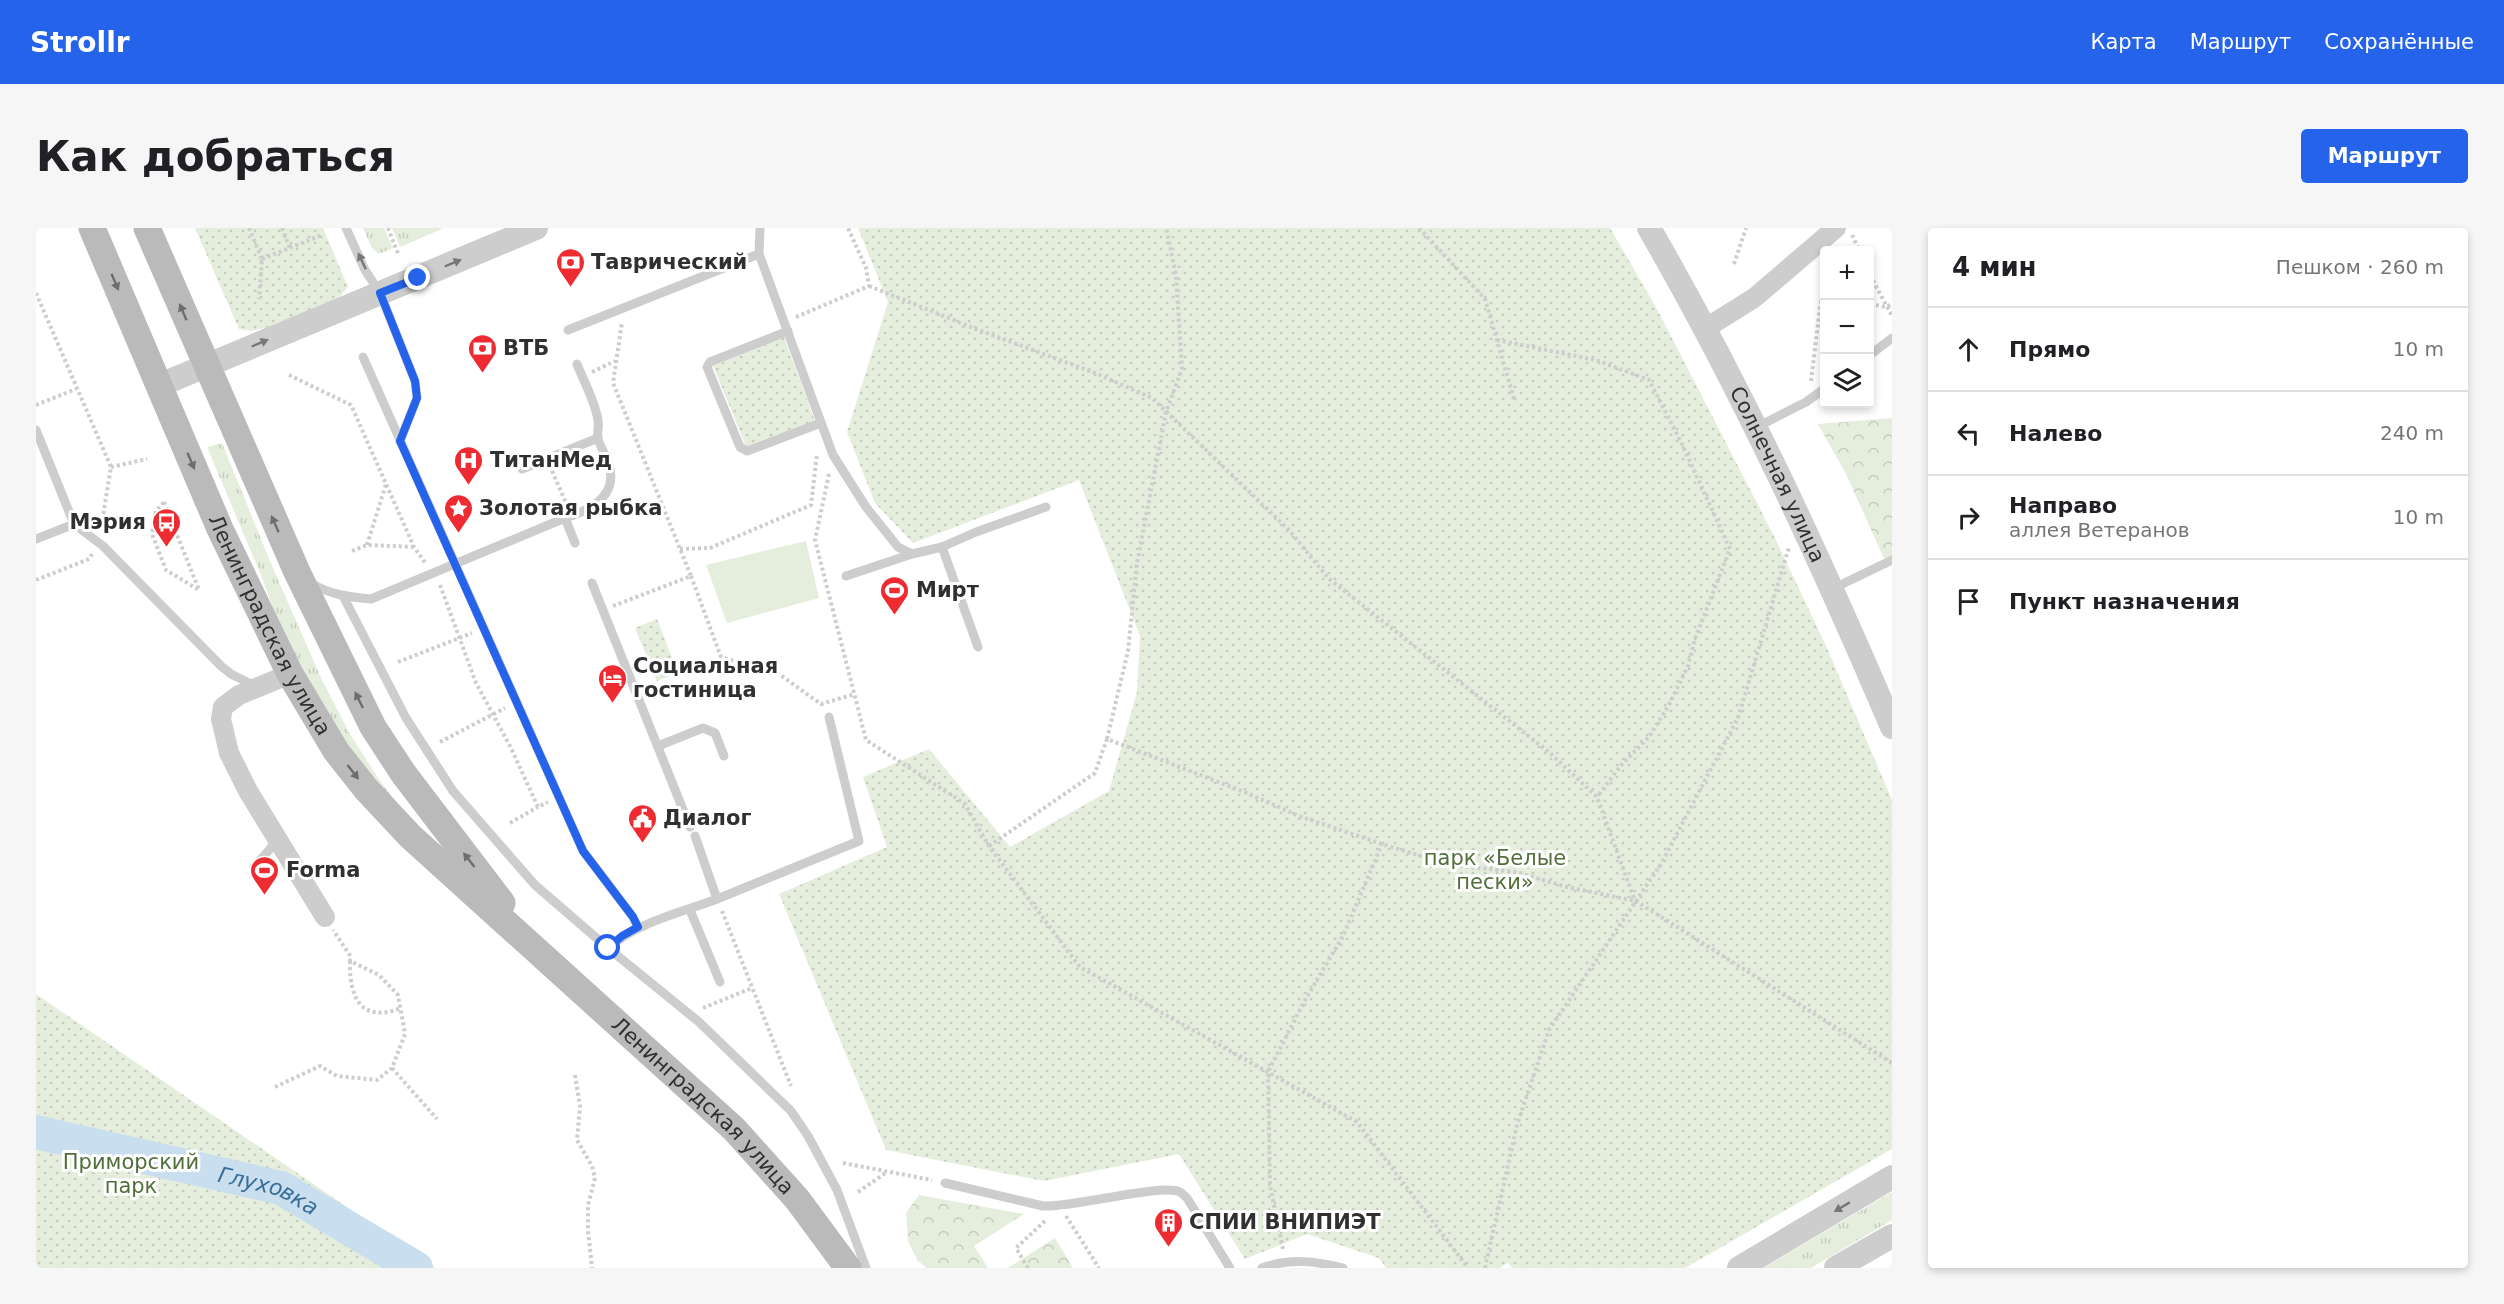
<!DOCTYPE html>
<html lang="ru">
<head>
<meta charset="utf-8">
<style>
	body { margin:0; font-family:"DejaVu Sans",sans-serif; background:#f6f6f6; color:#202124 }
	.controls { position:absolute; right:18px; top:18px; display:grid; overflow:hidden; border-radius:6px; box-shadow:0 3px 9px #0003 }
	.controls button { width:54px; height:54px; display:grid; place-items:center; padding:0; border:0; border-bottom:2px solid #e0e0e0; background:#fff; color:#202124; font:30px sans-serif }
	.stop { position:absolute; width:18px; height:18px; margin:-14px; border:4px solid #2563eb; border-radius:50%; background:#fff }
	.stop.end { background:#2563eb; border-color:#fff; box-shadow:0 2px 6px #0008 }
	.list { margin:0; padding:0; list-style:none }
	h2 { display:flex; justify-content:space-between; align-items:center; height:78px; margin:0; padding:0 24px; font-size:26px }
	h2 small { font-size:20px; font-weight:400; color:#757577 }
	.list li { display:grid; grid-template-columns:39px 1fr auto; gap:18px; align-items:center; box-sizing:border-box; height:84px; padding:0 24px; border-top:2px solid #e0e0e0 }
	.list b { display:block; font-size:22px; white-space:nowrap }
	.list p { margin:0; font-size:20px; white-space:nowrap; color:#757577 }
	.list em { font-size:20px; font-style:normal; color:#757577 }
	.icon { flex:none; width:33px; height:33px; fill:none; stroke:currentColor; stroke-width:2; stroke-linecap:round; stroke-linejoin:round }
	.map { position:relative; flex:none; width:1856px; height:1040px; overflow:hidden; border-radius:6px }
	header { display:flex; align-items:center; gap:36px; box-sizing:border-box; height:84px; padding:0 30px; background:#2563eb; color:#fff }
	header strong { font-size:28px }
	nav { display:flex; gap:33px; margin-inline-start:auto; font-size:21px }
	.intro { display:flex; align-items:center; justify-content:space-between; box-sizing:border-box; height:144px; padding:0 36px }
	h1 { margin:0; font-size:42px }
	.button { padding:15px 27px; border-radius:6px; background:#2563eb; color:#fff; font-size:21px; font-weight:700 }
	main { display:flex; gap:36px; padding:0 36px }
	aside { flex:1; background:#fff; border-radius:6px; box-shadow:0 3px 9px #0003 }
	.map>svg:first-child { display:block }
</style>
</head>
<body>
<header>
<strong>Strollr</strong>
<nav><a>Карта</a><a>Маршрут</a><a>Сохранённые</a></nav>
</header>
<div class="intro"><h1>Как добраться</h1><a class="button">Маршрут</a></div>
<main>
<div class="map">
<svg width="1856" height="1040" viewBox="0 0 1856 1040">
	<defs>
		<pattern id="grass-tufts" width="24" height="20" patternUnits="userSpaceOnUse" patternTransform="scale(1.5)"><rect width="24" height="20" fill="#e5eedd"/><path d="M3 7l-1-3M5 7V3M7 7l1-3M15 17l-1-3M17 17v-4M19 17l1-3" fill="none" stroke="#c5ccbe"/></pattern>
		<pattern id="forest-crowns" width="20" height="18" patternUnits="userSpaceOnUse" patternTransform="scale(1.5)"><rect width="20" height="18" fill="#e5eedd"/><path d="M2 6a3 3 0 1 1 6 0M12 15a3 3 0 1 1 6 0" fill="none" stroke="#c5ccbe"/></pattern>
		<pattern id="park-dots" width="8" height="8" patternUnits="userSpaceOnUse" patternTransform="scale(1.5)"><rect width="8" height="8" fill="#e5eedd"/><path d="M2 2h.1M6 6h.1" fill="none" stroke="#c5ccbe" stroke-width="1.8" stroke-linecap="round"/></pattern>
	</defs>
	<rect width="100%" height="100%" fill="#fff"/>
	<g fill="url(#grass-tufts)">
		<polygon points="327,0 348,0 357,20 343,26 336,20"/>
		<polygon points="356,0 408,0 364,19"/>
		<polygon points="186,215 236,338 286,452 314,506 342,550 378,597 361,582 309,513 271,455 246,405 225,347 171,219"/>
		<polygon points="1856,964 1856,992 1775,1040 1727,1040"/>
	</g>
	<g fill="url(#forest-crowns)">
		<polygon points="1856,190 1856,332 1850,335 1810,246 1782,196"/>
		<polygon points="883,967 988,986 938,1018 952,1040 891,1040 882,1033 872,1013 870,985"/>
		<polygon points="1019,1010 1037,1040 972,1040"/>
	</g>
	<g fill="url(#park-dots)">
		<polygon points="159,0 287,0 312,59 304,69 233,99 214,103 203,101"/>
		<polygon points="822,0 1574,0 1621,81 1738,308 1791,420 1856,572 1856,921 1649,1040 1476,1040 1472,1035 1464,1040 1350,1040 1343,1030 1271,1006 1209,1031 1143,926 1008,953 850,922 743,666 851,619 827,549 893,521 974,619 1073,563 1101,464 1104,408 1043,252 877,315 839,275 811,204 852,74"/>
		<polygon points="748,109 779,193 710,218 677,138"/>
		<polygon points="621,391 642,445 621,453 599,400"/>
		<polygon points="0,766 400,1040 0,1040"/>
	</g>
	<polygon fill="#e5eedd" points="770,313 783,370 691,395 670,337"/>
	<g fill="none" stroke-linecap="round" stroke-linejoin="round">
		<path stroke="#c9deee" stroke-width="34" id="s1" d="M 0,904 L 245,960 L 380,1040"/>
		<g stroke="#cdcdcd" stroke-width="4" stroke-dasharray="3 3" stroke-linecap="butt">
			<polyline points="213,0 226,31 223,71"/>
			<polyline points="246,0 254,20"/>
			<polyline points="352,0 363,28"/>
			<polyline points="1383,0 1449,71 1479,174"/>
			<polyline points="1816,7 1823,22"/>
			<polyline points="226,31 286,7"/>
			<polyline points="1698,36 1710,0"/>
			<polyline points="1834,47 1856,88"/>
			<polyline points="833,58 940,101 1059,145 1116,170 1253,302 1292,350 1514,525 1561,569 1599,673"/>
			<polyline points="0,65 75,239 65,300"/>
			<polyline points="1834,76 1850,79 1856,76"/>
			<polyline points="760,89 833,58 830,40 812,0"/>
			<polyline points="1461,112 1560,132 1613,152 1645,214 1694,321 1659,411 1652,438 1633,477 1613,509 1586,536 1561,569"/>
			<polyline points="556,144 579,133"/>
			<polyline points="253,147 315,177 378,319 390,336"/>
			<polyline points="1775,153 1784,79 1788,60"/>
			<polyline points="0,177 40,161"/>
			<polyline points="75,239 111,231"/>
			<polyline points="516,243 531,277"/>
			<polyline points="793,246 779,312 830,512 928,575 953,618 1044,739 1321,894 1432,1040"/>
			<polygon points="128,274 163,362 130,342 116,306 120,283"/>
			<polyline points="331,317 350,256"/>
			<polyline points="644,321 674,320 775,277 781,226"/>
			<polyline points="316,323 331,317 378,319"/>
			<polyline points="655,348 685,429 743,446 785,476 819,466"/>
			<polyline points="0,352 53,331 56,326"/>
			<polyline points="404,357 440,455 475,520 502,579 512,574"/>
			<polyline points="577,378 655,348 577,155 586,94"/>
			<polyline points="362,434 436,405"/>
			<polyline points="1071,511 1092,423 1101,335 1130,184 1146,141 1140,47 1130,0"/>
			<polyline points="404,514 469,480"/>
			<polyline points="474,595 502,579"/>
			<polyline points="953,618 1059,545 1071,511 1206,563 1263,588 1346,616 1414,637 1480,644 1531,659 1600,673 1856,835"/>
			<polyline points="686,683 755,858"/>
			<path d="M 314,733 C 313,768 324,796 365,780"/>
			<polyline points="667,780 716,760"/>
			<polyline points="356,840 401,891"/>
			<polyline points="539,847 544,878 541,912 556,938 559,950 552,977 552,1002 556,1040"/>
			<polyline points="239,859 284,838 301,848 341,852 356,840 369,806 362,767 343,747 314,733 315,729 297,702"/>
			<polyline points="807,935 896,952"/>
			<polyline points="822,964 851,944"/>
			<polyline points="1030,988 1063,1040"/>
			<polyline points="1247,1021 1234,958 1232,844 1269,772 1307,708 1346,616"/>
			<polyline points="992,1040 980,1020 1011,991"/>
			<polyline points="1449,1040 1481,897 1513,802 1625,636 1702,490 1753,319"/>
		</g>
		<g stroke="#cdcdcd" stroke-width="9">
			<polyline points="310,0 329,42 344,65 379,153 381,170 364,213"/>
			<polyline points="724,0 723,26 797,227 830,279 862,319 876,326 906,319 942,419"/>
			<polyline points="532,102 723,26"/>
			<polyline points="752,103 674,134 671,139 704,219 711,223 785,195"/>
			<polyline points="1834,127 1856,110"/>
			<polyline points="327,129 547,623 597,689 602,699"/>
			<polyline points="1721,199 1770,174 1788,161"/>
			<polyline points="0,202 38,296"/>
			<polyline points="486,241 562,210"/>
			<path d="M 529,290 C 552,283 580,270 574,241 C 572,230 565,221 562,211 C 561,205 563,198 562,192 C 559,173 548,154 541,136"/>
			<polyline points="0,311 38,296 67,318 185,438 195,446 219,458"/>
			<polyline points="906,319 940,304 1010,279"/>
			<polyline points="810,348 876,326"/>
			<path d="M 275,355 C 294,367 314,369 335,371 L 529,290 L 539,315"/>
			<polyline points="556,355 654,599"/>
			<polyline points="1796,361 1856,332"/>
			<polyline points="307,368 370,490 417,563 499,657 572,720 663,794 755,883 772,908 801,962 830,1040"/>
			<polyline points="622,518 667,500 679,505 688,528"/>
			<polyline points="218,639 242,612"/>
			<polyline points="681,671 823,613 793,489"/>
			<polyline points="654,682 684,754"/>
			<path d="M 572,720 C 602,694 644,685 681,671 L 659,608"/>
			<path d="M 909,955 L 1007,978 C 1035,980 1126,955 1144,964 C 1146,965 1148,968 1151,970 L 1194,1040"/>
			<path d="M 1226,1040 C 1253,1030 1280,1033 1307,1040"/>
		</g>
		<g stroke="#cdcdcd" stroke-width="20">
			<polyline points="1670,100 1718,70 1800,0"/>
			<polyline points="254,446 203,467 187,479 185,491 193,525 212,563 289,689"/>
		</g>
		<g stroke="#cdcdcd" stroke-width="24">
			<path id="s2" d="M 1613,0 C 1706,161 1783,328 1856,499"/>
			<polyline points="124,157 500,0"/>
			<polyline points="1703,1040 1856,949"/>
			<polyline points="1800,1040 1856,1008"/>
		</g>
		<g stroke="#bababa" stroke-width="27">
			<path id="s3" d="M 56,0 L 184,301 L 254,446 L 300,523 L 330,561 L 374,608 L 698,901 L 761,971 L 812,1040"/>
			<polyline points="111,0 261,344 337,499 367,545 466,675"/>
		</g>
	</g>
	<defs><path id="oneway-solid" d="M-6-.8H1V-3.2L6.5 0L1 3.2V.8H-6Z" transform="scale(1.5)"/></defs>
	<g fill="#777">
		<use href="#oneway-solid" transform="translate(326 33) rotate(-115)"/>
		<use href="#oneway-solid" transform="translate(417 35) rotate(-23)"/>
		<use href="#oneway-solid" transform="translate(224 115) rotate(-23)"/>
		<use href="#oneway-solid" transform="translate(1806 979) rotate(149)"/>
	</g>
	<g fill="#6e6e6e">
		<use href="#oneway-solid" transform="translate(79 54) rotate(67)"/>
		<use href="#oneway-solid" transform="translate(147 84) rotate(-113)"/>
		<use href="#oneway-solid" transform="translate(155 233) rotate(67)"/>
		<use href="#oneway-solid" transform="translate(239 296) rotate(-114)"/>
		<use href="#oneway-solid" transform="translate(323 472) rotate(-116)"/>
		<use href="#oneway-solid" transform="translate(317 544) rotate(52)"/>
		<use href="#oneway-solid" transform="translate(433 632) rotate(-128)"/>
	</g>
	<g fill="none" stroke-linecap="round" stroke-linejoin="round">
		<polyline stroke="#2563eb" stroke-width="8" points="382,50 344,65 379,153 381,170 364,213 547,623 597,689 602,699 586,708 572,720"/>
	</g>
	<defs>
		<symbol id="bank-pin" viewBox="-11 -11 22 30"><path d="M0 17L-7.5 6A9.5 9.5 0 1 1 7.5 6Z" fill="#ee2b31" stroke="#fff"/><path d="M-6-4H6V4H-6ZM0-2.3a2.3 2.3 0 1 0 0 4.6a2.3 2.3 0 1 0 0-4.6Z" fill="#fff"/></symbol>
		<symbol id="hospital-pin" viewBox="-11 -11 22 30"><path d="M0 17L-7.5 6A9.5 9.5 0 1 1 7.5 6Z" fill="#ee2b31" stroke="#fff"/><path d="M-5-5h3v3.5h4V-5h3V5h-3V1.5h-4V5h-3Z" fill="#fff"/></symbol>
		<symbol id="sight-pin" viewBox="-11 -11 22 30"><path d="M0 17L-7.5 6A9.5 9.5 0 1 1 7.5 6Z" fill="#ee2b31" stroke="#fff"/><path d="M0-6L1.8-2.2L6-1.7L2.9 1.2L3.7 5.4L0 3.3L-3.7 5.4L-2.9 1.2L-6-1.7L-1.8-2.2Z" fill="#fff"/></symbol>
		<symbol id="bus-pin" viewBox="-11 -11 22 30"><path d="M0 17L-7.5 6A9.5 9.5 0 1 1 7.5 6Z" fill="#ee2b31" stroke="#fff"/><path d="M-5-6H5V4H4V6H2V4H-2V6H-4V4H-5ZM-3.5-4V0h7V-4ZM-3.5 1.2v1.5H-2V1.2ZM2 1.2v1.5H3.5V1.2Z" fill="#fff"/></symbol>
		<symbol id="stadium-pin" viewBox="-11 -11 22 30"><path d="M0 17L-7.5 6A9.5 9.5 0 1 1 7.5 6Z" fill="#ee2b31" stroke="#fff"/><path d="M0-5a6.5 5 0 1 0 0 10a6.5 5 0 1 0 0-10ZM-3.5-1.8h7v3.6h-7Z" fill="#fff"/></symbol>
		<symbol id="hotel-pin" viewBox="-11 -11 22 30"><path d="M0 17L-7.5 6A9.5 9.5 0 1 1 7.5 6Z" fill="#ee2b31" stroke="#fff"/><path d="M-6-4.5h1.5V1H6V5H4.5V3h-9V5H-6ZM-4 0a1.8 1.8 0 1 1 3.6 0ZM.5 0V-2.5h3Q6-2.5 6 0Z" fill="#fff"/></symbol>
		<symbol id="civic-pin" viewBox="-11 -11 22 30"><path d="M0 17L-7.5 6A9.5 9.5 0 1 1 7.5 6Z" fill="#ee2b31" stroke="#fff"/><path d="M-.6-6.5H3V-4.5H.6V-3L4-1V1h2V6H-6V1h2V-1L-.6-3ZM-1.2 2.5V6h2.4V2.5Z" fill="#fff"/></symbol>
		<symbol id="building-pin" viewBox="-11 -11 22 30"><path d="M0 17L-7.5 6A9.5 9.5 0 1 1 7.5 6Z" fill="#ee2b31" stroke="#fff"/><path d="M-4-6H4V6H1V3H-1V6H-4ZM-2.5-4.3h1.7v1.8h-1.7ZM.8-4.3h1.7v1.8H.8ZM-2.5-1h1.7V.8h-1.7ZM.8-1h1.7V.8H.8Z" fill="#fff"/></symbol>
	</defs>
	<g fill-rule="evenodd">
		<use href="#bank-pin" x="518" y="18" width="33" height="45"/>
		<use href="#bank-pin" x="430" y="104" width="33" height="45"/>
		<use href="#hospital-pin" x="416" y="216" width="33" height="45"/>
		<use href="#sight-pin" x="406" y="264" width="33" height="45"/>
		<use href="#bus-pin" x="114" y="278" width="33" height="45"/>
		<use href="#stadium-pin" x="842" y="346" width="33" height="45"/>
		<use href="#hotel-pin" x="560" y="434" width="33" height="45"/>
		<use href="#civic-pin" x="590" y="574" width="33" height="45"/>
		<use href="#stadium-pin" x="212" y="626" width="33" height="45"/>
		<use href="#building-pin" x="1116" y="978" width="33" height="45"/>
	</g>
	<g text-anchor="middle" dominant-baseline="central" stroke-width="6" stroke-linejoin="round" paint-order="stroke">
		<g font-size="21" font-weight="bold" fill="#303030" stroke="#fff" text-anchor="start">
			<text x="555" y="34">Таврический</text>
			<text x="467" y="120">ВТБ</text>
			<text x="454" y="232">ТитанМед</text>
			<text x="443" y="280">Золотая рыбка</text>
			<text x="110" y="294" text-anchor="end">Мэрия</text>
			<text x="880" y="362">Мирт</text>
			<text x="597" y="438">Социальная<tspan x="597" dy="24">гостиница</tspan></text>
			<text x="627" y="590">Диалог</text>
			<text x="250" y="642">Forma</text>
			<text x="1153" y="994">СПИИ ВНИПИЭТ</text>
		</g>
		<g font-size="21" fill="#303030" stroke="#fff">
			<text stroke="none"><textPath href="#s2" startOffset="278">Солнечная улица</textPath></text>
			<text stroke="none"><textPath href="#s3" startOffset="435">Ленинградская улица</textPath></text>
			<text stroke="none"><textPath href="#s3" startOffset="1089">Ленинградская улица</textPath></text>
		</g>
		<g font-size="21" fill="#516f3a" stroke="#fff">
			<text x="1459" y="630">парк «Белые<tspan x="1459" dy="24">пески»</tspan></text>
			<text x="95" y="934">Приморский<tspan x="95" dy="24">парк</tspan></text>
		</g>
		<g font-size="22" font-style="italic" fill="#396f97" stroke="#fff">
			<text stroke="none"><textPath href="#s1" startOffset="240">Глуховка</textPath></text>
		</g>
	</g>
</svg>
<div class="controls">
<button>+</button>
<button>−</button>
<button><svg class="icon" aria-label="layers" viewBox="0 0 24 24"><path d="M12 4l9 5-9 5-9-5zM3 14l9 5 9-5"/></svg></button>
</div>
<div class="stop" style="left:572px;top:720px"></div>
<div class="stop end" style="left:382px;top:50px"></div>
</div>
<aside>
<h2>4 мин<small>Пешком · 260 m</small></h2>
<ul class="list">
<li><svg class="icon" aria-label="ahead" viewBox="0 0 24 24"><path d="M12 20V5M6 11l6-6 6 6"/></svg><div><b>Прямо</b></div><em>10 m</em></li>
<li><svg class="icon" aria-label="left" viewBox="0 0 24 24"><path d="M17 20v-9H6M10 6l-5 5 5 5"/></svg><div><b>Налево</b></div><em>240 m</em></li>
<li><svg class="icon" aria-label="right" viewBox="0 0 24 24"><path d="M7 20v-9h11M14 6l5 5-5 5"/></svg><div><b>Направо</b><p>аллея Ветеранов</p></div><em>10 m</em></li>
<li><svg class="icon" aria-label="arrive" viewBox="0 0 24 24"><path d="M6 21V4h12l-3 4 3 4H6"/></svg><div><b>Пункт назначения</b></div></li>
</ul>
</aside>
</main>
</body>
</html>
